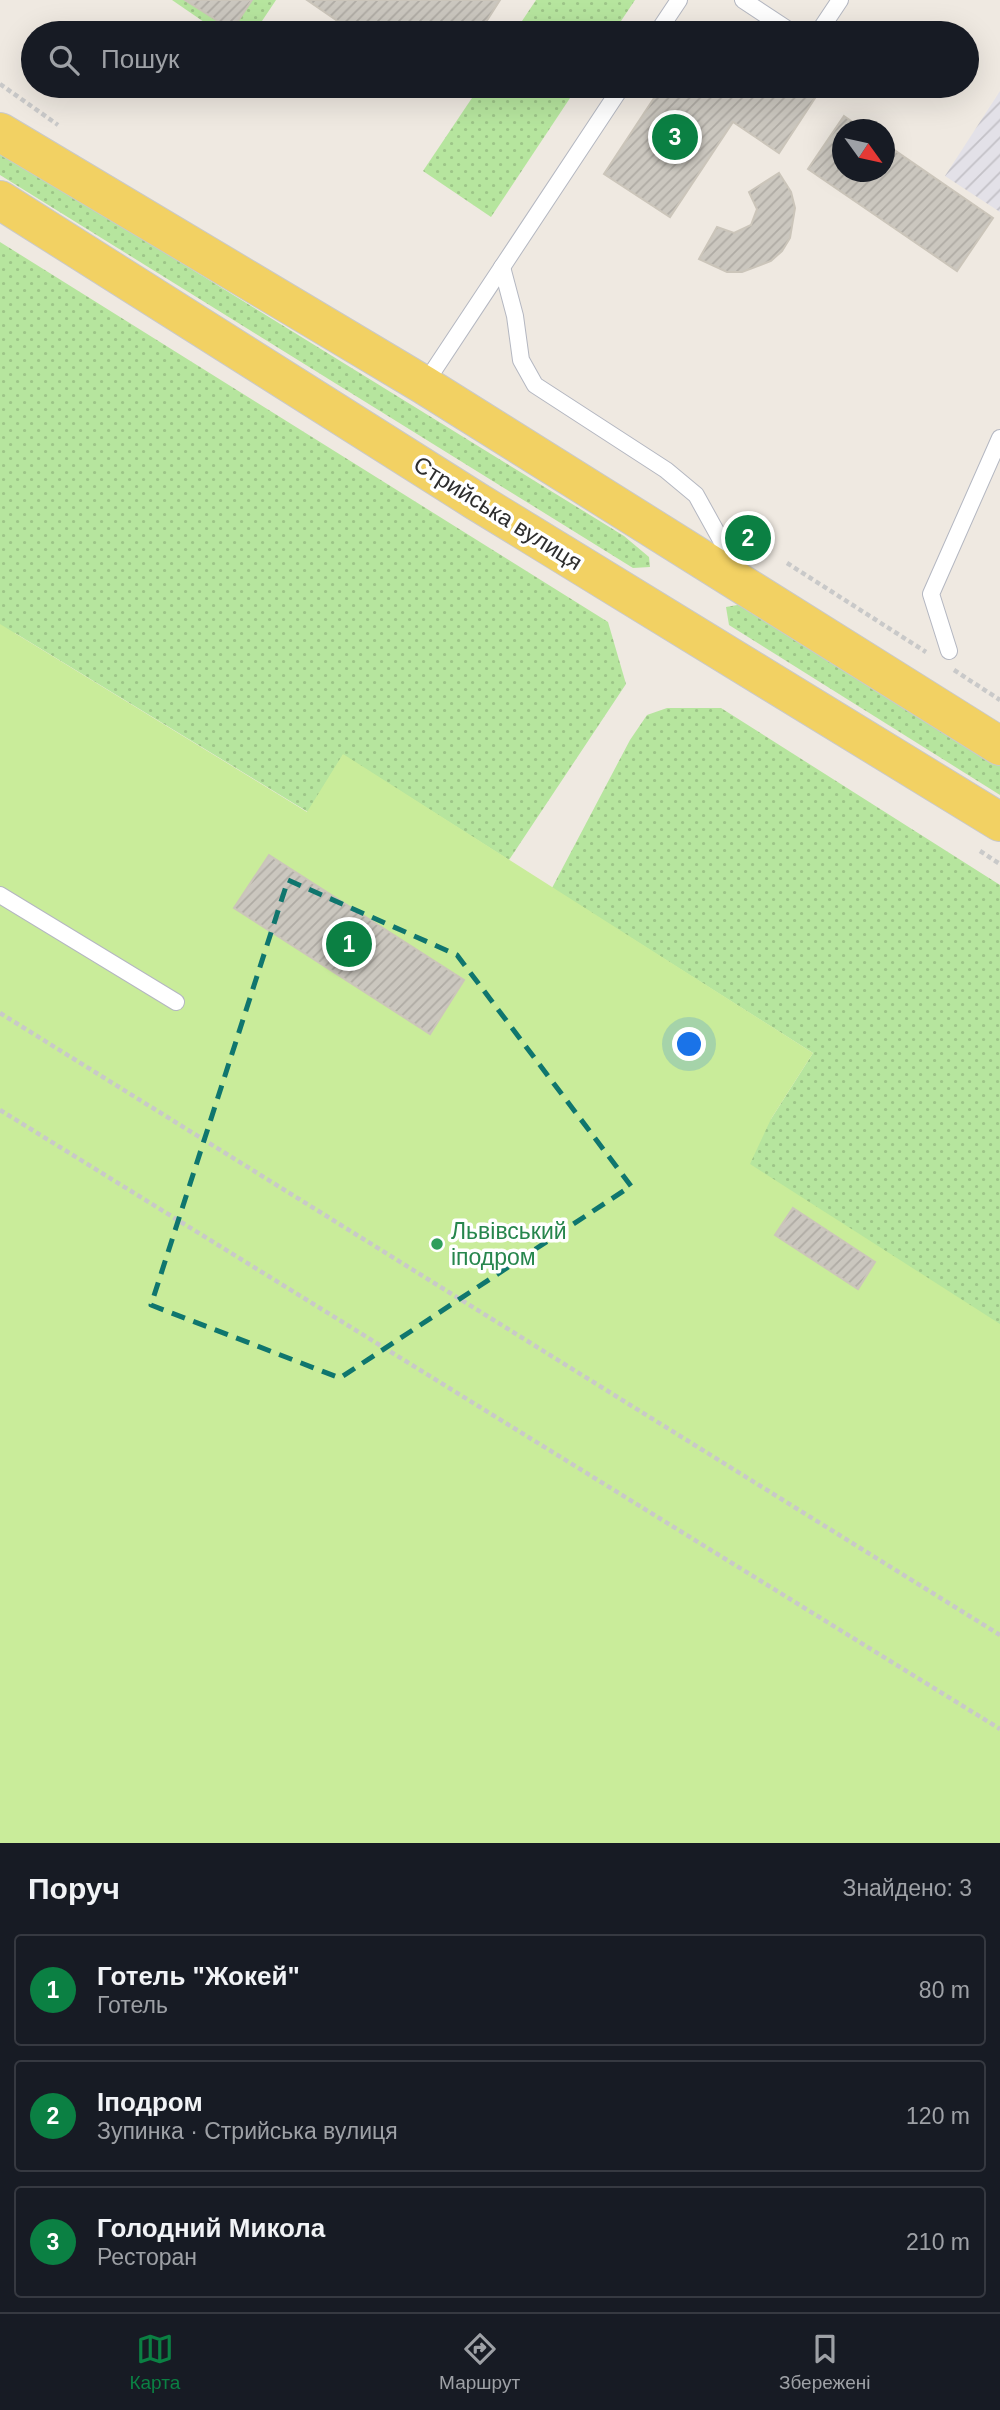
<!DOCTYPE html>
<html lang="uk">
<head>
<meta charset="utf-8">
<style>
	body { margin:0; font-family:Arial,sans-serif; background:#20242c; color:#f1f3f6 }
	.compass { position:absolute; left:832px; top:119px; width:63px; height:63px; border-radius:50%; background:#171b24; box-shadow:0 7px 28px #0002; rotate:123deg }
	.you { position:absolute; left:690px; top:1045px; width:24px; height:24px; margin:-18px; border:5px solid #fff; border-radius:50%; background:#1a73e8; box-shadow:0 0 0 10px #1a73e833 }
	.badge { display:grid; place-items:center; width:46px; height:46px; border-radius:50%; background:#0b8043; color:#fff; font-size:23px; font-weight:700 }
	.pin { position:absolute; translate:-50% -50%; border:4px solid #fff; box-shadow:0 2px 7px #0006 }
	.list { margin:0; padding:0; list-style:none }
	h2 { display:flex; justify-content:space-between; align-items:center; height:91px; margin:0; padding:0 28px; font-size:30px }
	h2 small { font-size:23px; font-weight:400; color:#9ea1a6 }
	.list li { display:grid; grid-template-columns:46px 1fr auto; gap:21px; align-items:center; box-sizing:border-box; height:112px; margin:0 14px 14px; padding:0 14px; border:2px solid #363941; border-radius:7px }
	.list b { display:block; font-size:26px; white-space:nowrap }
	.list p { margin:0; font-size:23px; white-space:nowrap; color:#9ea1a6 }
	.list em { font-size:23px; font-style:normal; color:#9ea1a6 }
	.icon { flex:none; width:38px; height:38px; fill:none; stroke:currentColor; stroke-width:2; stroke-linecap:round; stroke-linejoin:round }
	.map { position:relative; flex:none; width:1000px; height:1843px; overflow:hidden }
	.search { position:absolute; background:#171b24; box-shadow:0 7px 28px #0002; left:21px; right:21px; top:21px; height:77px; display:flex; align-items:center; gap:18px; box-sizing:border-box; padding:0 24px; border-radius:38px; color:#9ea1a6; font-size:26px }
	.sheet { height:469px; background:#171b24 }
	nav { display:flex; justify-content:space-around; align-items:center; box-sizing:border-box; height:98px; border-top:2px solid #363941; background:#171b24; font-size:19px; color:#9ea1a6 }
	nav a { display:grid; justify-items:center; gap:4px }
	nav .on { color:#0b8043 }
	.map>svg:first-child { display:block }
</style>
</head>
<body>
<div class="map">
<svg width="1000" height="1843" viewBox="0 0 1000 1843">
	<defs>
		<pattern id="industrial-furrows" width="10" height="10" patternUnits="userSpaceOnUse" patternTransform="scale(1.75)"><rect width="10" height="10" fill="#e3e1e8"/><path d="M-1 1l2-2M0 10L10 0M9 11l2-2" fill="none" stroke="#c3c1c7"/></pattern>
		<pattern id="grass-dots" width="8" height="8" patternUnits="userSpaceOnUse" patternTransform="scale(1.75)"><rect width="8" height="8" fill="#b6e59e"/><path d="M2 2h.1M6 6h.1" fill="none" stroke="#9dc588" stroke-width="1.8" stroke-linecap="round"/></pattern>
		<pattern id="building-hatch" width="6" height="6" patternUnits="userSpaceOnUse" patternTransform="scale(1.75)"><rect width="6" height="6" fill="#cbc7bf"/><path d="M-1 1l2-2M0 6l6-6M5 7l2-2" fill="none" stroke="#afaba4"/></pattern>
	</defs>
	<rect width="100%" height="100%" fill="#efe9e1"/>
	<polygon fill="url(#industrial-furrows)" points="1000,91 1000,212 945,176"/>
	<g fill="url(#grass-dots)">
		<polygon points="172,0 276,0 254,33 220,33"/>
		<polygon points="536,0 635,0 613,33 514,33"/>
		<polygon points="480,86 578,86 491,217 423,171"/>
		<polygon points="0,151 624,536 649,557 650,567 633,568 0,175"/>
		<polygon points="0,242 608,622 626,684 509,860 343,755 308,812 15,633 0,654"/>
		<polygon points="743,604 1000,766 1000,795 729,625 726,607"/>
		<polygon points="667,708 721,708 1000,885 1000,1544 498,1002 771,1119 813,1053 552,888 630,740 647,715"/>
	</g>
	<polygon fill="#c9ec9a" points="0,624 307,812 343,754 813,1053 771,1119 750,1164 1000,1324 1000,1843 0,1843"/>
	<g fill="url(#building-hatch)" stroke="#cbc5ba" stroke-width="2">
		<polygon points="185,0 252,0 232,30"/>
		<polygon points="307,0 500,0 479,33 355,33"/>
		<polygon points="662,86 796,86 815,98 779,153 733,122 670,217 604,174"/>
		<polygon points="844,116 864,130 842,130 842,172 884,172 884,143 993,218 957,271 808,169"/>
		<polygon points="779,173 791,192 795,208 790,238 782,251 771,261 742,272 727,272 699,259 717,227 734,233 751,225 757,209 749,192"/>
		<polygon points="269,855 464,980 430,1034 234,908"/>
		<polygon points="793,1208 875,1262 858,1289 775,1235"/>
	</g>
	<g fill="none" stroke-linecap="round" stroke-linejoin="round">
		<defs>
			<g id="service">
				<polyline points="743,0 793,33"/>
				<polyline points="657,33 679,0"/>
				<polyline points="818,33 840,0"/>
				<polyline points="502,267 515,316 521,360 535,385 666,470 696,495 738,571"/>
				<polyline points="424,385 622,86"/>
				<polyline points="949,651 931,594 1000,438"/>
				<polyline points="0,895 176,1002"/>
			</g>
			<g id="primary">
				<polyline points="0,132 424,385 1000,746"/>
				<polyline points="0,200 476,501 1000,822"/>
			</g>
		</defs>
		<use href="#service" stroke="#b4b7c1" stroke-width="18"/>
		<use href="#primary" stroke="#c9c9c9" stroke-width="40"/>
		<g stroke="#c9c9c9" stroke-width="4.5" stroke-dasharray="5 3.5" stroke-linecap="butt">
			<polyline points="0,84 58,125"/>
			<polyline points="787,563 926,652"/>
			<polyline points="954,670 1000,700"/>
			<polyline points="980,851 1000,864"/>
			<polyline points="0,1013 1000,1635"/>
			<polyline points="0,1110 1000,1729"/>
		</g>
		<use href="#service" stroke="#fff" stroke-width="16"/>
		<use href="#primary" stroke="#f2d163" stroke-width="38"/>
	</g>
	<path fill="none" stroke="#0f766e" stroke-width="5" stroke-dasharray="14 9" stroke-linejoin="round" d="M 288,880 L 457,955 L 631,1186 L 340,1378 L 151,1305 Z"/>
	<circle fill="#2e9e5b" stroke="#fff" stroke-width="2.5" cx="437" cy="1244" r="7"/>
	<g text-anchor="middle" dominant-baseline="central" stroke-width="7" stroke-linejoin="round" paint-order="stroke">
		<g font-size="23" fill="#2e2e2e" stroke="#fff">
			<text transform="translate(498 513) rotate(32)">Стрийська вулиця</text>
		</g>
		<g font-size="23" fill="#27864d" stroke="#fff" text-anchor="start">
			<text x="451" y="1231">Львівський<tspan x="451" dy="26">іподром</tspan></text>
		</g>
	</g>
</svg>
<svg class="compass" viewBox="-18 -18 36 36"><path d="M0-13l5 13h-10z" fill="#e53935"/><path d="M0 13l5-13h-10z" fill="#9ea1a6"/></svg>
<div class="you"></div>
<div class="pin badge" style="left:349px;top:944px">1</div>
<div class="pin badge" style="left:748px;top:538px">2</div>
<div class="pin badge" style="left:675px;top:137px">3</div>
<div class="search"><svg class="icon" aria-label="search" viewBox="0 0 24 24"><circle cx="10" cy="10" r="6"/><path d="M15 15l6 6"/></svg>Пошук</div>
</div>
<section class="sheet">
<h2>Поруч<small>Знайдено: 3</small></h2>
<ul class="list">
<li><span class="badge">1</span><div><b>Готель &quot;Жокей&quot;</b><p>Готель</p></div><em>80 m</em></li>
<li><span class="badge">2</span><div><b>Іподром</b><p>Зупинка · Стрийська вулиця</p></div><em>120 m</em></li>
<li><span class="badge">3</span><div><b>Голодний Микола</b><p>Ресторан</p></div><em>210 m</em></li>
</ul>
</section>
<nav>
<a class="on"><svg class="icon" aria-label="map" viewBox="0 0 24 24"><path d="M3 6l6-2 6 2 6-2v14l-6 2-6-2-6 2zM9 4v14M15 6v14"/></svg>Карта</a>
<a><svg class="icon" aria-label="directions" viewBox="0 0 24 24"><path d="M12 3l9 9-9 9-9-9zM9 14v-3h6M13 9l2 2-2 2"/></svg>Маршрут</a>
<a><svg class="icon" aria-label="saved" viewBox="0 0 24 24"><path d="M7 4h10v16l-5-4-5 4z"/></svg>Збережені</a>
</nav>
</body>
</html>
